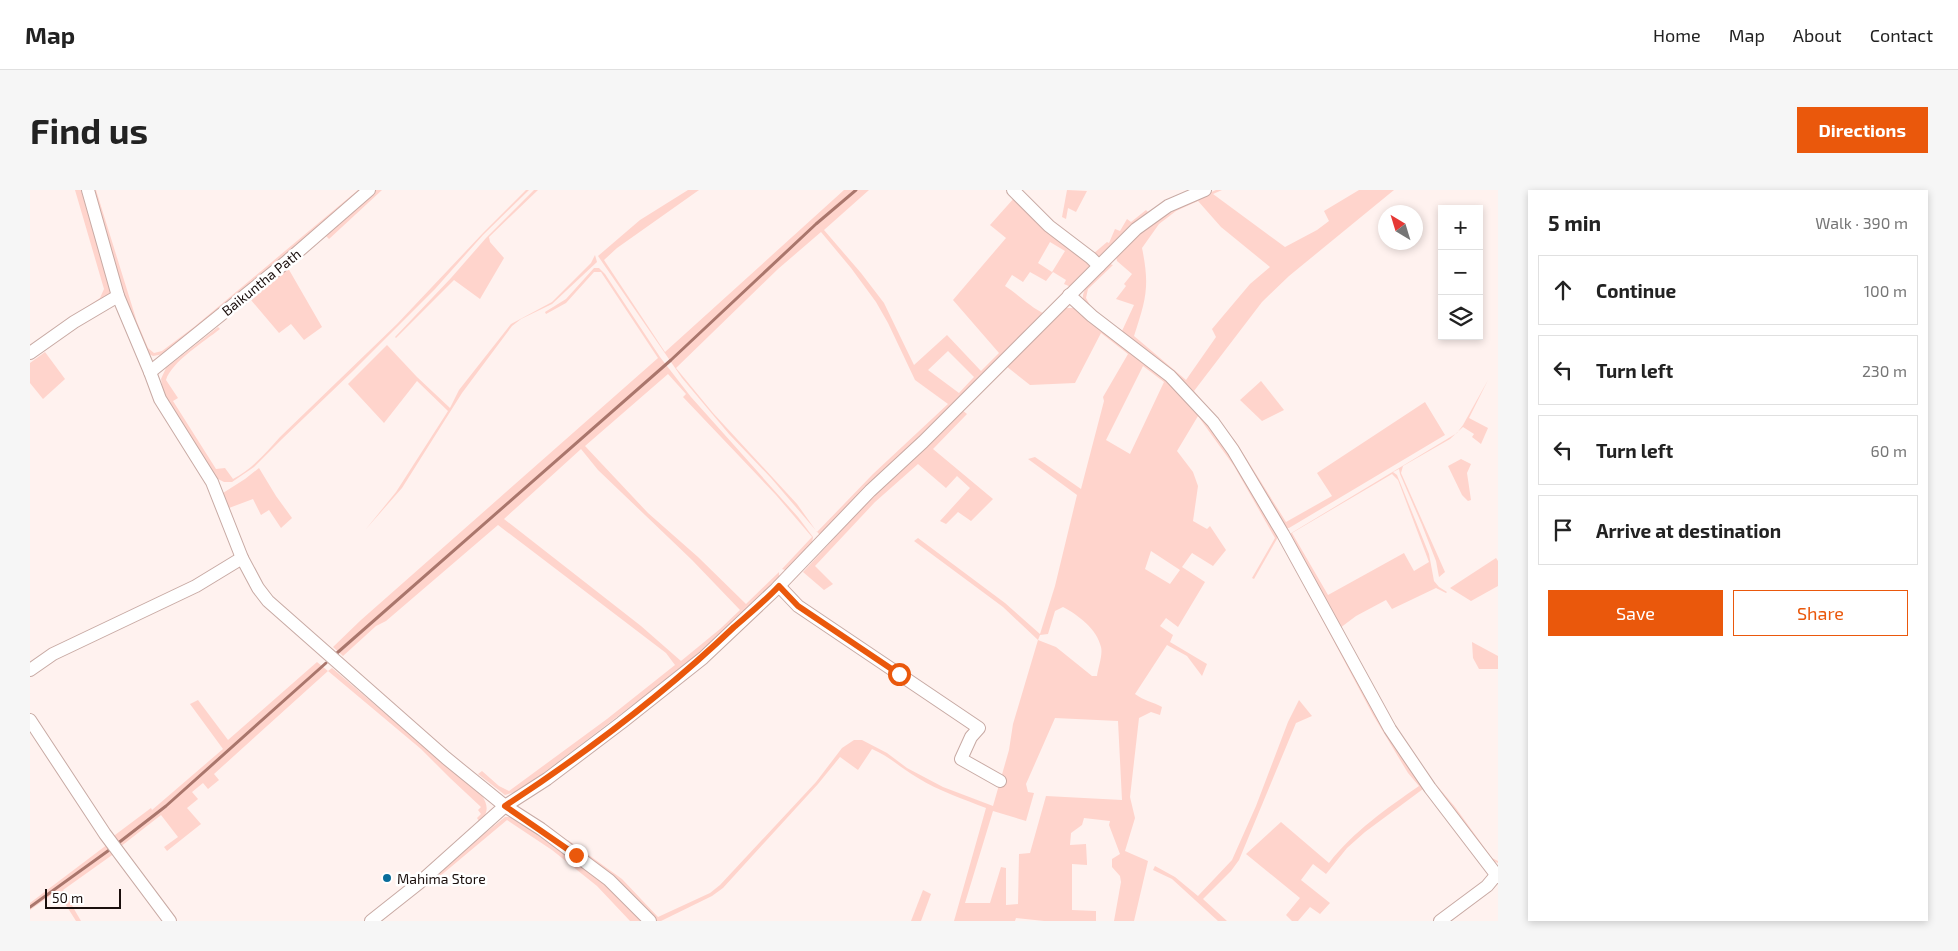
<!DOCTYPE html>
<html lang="en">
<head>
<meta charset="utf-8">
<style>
	body { margin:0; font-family:"Exo 2",sans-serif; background:#f6f6f6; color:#222 }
	.controls { position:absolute; right:15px; top:15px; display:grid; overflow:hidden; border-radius:0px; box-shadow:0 2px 8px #0003 }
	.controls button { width:45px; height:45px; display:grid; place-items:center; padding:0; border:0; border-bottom:1px solid #e0e0e0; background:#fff; color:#222; font:25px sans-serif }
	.compass { position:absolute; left:1348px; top:15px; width:45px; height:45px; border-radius:50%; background:#fff; box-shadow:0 2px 8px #0003; rotate:322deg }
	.scale { position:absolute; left:15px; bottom:12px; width:76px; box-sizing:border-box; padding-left:5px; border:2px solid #1a0f0d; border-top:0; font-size:14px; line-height:18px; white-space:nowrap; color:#1a0f0d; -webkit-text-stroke:4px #fff; paint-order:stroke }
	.stop { position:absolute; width:15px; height:15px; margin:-11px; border:4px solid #ea580c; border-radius:50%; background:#fff }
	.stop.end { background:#ea580c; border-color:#fff; box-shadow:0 1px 5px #0008 }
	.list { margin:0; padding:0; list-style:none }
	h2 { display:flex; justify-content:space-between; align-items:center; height:65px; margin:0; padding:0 20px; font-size:21px }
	h2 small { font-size:16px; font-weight:400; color:#767676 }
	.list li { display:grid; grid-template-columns:32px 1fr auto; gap:15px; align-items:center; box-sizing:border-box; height:70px; margin:0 10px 10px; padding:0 10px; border:1px solid #e0e0e0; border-radius:0px }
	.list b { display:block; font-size:19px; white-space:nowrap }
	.list em { font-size:16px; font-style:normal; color:#767676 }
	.actions { display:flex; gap:10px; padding:15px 20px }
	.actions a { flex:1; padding:11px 0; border:1px solid #ea580c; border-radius:0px; text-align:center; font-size:18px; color:#ea580c }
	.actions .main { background:#ea580c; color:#fff }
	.icon { flex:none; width:28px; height:28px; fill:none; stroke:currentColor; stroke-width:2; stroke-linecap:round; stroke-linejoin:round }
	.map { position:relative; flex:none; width:1468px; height:731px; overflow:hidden; border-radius:0px }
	header { display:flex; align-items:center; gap:30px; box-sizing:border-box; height:70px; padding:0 25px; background:#fff; border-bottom:1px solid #e0e0e0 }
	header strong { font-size:24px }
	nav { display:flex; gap:28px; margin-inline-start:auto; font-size:18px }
	.intro { display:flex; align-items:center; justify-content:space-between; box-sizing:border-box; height:120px; padding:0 30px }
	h1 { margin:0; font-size:35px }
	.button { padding:12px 22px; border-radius:0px; background:#ea580c; color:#fff; font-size:18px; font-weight:700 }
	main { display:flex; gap:30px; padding:0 30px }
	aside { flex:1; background:#fff; border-radius:0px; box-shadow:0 2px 8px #0003 }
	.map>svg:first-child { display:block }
</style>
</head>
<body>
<header>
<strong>Map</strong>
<nav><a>Home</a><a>Map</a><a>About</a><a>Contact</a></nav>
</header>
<div class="intro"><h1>Find us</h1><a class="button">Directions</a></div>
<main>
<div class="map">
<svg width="1468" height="731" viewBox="0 0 1468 731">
	<rect width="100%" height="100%" fill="#fff2ef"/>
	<g fill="#ffd4cc" fill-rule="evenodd">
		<polygon points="45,0 51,0 81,103 79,106 25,138 70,108 74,99"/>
		<polygon points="62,0 66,0 107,132 118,158 124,163 132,161 164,137 328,0 332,0 234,85 134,164 123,166 117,163 95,111"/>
		<polygon points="346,0 352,0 299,49 296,46"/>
		<path d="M 496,0 L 499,0 L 453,45 L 405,99 L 323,181 L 252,249 L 224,277 L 202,292 L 194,292 L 186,288 L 134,205 L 131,189 L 136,178 L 188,137 L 190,139 C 175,151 141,172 136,190 L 148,208 L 143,211 L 186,279 L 195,278 L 203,289 C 222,279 236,263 250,247 L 367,134 L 453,43 Z"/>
		<polygon points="504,0 508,0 459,47 460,52 474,68 450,109 424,90 366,148 365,147 421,88 456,48"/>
		<path d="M 658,0 L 669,0 L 587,58 L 574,70 L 635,162 L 814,0 L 839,0 L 794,40 L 831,83 L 854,113 L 884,175 L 917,145 L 951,181 L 969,163 L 923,110 L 976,48 L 960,35 L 985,7 L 1042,56 L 1060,75 L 1058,80 L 1041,97 L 1034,94 L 1036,90 L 1023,82 L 1016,91 L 1000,82 L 993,92 L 982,85 L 975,96 C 989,105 1000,117 1015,124 L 791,344 L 789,344 L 741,288 L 699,244 L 652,188 L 568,66 L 610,30 ZM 791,42 L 821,78 L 846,112 L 858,133 L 885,190 L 918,214 L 843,284 L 787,342 L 767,314 L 683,223 L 646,178 L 748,79 ZM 1020,52 L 1035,61 L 1022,82 L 1008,73 ZM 918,161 L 944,187 L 929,203 L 898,180 Z"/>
		<path d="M 985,0 L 988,0 C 1011,24 1036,44 1063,64 L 1077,52 L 1079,53 L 1085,39 L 1090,41 L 1097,29 L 1101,32 L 1116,20 L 1118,22 L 1109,29 L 1073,66 L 1067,69 L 1018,32 Z"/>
		<polygon points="1037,0 1057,1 1046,22 1038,18 1036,29 1032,27"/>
		<path d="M 1186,0 L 1192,0 L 1183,4 L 1255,57 L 1287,40 L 1299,31 L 1294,21 L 1329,0 L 1364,0 L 1259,86 L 1232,112 L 1164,201 L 1206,252 L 1256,332 L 1302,306 L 1287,283 L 1395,212 L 1415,245 L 1259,338 L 1256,338 L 1210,265 L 1090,142 L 1053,111 C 1051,95 1069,84 1080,74 L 1083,75 L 1058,99 L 1056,108 L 1061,117 L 1092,141 L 1104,115 L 1086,109 L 1096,96 L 1094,94 L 1102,84 L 1087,71 L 1086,67 C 1118,33 1144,19 1186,0 ZM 1168,11 L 1191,37 L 1240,77 L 1220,94 L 1182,139 L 1186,147 L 1156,190 L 1104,146 C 1116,109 1120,97 1112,58 L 1129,34 L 1146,21 Z"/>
		<polygon points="565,65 567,72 522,114 491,129 482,136 432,203 372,298 336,339 366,302 418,221 387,191 354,233 318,194 357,155 387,187 420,218 429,200 481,134 522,112 561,73"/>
		<polygon points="258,78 292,137 274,150 261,134 249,143 221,110"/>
		<path d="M 564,78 L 569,78 L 575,84 L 630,167 L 661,207 L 768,327 L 783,347 L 782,353 L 758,378 L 755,380 L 752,379 L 782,347 L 746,305 L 653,207 L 656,204 L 638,184 L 555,256 L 618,323 L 668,367 L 716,414 L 749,382 L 749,387 L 744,394 L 655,475 L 499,594 L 485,602 L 475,605 L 448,584 L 452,581 L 469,596 L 479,601 L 577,529 L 645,475 L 636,463 L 468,335 L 356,431 L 346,436 L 313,466 L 303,457 L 331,430 L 628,168 L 571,82 L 564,82 L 536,113 L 516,124 L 515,122 L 536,109 ZM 551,259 L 568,280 L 662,370 L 710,420 L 690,439 L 651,471 L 611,436 L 474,329 Z"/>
		<path d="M 1036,118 L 1044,118 C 1087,151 1135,182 1170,224 C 1202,261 1224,306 1248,347 L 1224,389 L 1222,388 L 1245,348 L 1204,276 L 1168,226 L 1147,261 L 1163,282 L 1168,296 L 1163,331 L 1177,339 L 1180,336 L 1196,360 L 1183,376 L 1162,363 L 1152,377 L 1175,392 L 1148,437 L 1136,428 L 1130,436 L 1143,445 L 1140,452 L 1177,474 L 1172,486 L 1157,466 L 1137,455 L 1105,504 C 1114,511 1123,512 1132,517 L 1130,525 L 1121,522 L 1109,528 L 1100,607 L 1105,628 L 1095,661 L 1118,671 L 1104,731 L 1084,731 L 1091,692 L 1090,686 L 1082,677 L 1082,669 L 1090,664 L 1079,635 L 1080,631 L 1054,628 L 1052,635 L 1041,643 L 1040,655 L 1056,654 L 1057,673 L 1057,675 L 1042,674 L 1042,720 L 1066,721 L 1066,731 L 1014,731 L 986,728 L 985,731 L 924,731 L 956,618 C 933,609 909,601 888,588 C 872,579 859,566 842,559 L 828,580 L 810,567 L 788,594 L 693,698 L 682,706 L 631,731 L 624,731 L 535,651 L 538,650 L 592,689 L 628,727 L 680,703 L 690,695 L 786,592 L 812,558 L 824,550 L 832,550 L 857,563 L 877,578 L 913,597 L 963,616 L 979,560 L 983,534 L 1008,450 L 973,417 L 884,351 L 888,348 L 975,413 L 1010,444 L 1025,396 L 1047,305 L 998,269 L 1005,267 L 1051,299 L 1074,211 L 1073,207 L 1098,164 L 1071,143 L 1045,193 L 1000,195 L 976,176 ZM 1113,176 L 1134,192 L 1100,264 L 1076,250 ZM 1121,361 L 1150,380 L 1140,394 L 1115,379 ZM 1033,417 C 1048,425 1067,439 1071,457 C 1073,465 1068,478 1067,486 L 1062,486 L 1026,457 L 1008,450 L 1010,445 L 1018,444 L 1025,421 ZM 1025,528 L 1088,531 L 1092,610 L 1016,606 L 1000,663 L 989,664 L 988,714 L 976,715 L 976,678 L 971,677 L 960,713 L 935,713 L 963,621 L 996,631 L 1004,603 L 998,602 L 996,594 Z"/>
		<polygon points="15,162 35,189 13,209 0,193 0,173"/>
		<path d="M 1458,190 L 1439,228 L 1458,238 L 1451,254 L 1442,247 L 1444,244 L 1433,237 L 1420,249 L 1373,276 L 1371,283 L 1415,382 L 1409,387 L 1406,371 L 1392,335 L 1370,284 L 1369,279 L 1363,282 L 1367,285 L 1399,364 L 1404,391 L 1409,397 L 1417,402 L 1416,403 L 1406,398 L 1362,419 L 1356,410 L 1326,426 L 1310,438 L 1258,345 L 1427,243 L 1433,235 ZM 1362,284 L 1368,290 L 1399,372 L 1384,381 L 1374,363 L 1298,405 L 1262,343 Z"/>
		<polygon points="1231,191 1254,220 1232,231 1210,210"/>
		<polygon points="932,220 937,224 903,259 963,309 941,331 928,322 916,334 910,331 940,298 927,286 916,298 888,274 845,312 785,376 803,394 794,400 773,382 847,302"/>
		<polygon points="1431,269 1441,274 1437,283 1441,310 1438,311 1432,305 1418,276"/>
		<polygon points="229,278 246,306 262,328 251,338 239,320 231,325 223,309 199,318 193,303 215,289"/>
		<path d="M 1252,354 L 1256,356 L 1359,545 L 1379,578 L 1424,635 L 1422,636 L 1393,599 L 1335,642 L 1317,658 L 1296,684 L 1283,674 L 1271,690 L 1300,713 L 1290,724 L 1280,717 L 1268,731 L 1262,731 L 1256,725 L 1270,708 L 1216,664 L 1251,632 L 1299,673 C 1324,641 1356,619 1389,596 L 1378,583 L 1343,525 Z"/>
		<polygon points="1466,368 1468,371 1468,396 1441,411 1420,398"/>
		<polygon points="1442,452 1468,466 1468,479 1449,479 1443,468"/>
		<path d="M 287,472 L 298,481 L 302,478 L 452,606 C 461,619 456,627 445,637 L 444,635 L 449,631 L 447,628 L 451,624 L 448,620 L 451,617 L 420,588 L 391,559 L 298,481 L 184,584 L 189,590 L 178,599 L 173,593 L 162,602 L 168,609 L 157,618 L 171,634 L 137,661 L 134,657 L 148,647 L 131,625 L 90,657 L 85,663 L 33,700 L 51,731 L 46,731 L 27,701 L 0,720 L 0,713 L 78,654 L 77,651 L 121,618 L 122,620 L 193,559 L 160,514 L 168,510 L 198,550 Z"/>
		<polygon points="1335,480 1361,529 1383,564 1404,592 1425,617 1462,668 1468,671 1468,673 1463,671 1358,530 1333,482"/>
		<polygon points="1269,510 1282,526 1266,533 1209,670 1201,681 1173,709 1197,731 1188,731 1142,689 1123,680 1125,676 1145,687 1168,706 1202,670 1226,616 1258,532"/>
		<polygon points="475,627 485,627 572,689 613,731 600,731 567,696 522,660 477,630 397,697 397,692 439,656"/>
		<polygon points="893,700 901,704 891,731 881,731"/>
	</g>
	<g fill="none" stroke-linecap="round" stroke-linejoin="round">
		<g stroke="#aa766c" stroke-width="3">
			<polyline points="307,463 641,170 786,34 826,0"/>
			<polyline points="87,654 136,616 296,473"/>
			<polyline points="0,717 82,658"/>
		</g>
		<defs>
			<g id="minor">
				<polyline points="58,0 88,106 120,182 130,209 182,292 212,368 228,398 238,411 416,568 475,616 511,639 579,690 620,731"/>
				<polyline points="983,0 1019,36 1061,68 1069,76"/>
				<polyline points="1039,105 1062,126 1140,186 1183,232 1203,260 1253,344 1360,539 1400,598 1468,687"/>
				<polyline points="0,163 44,132 88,106"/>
				<polyline points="120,182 255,73 339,0"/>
				<polyline points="749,396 768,416 949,538 941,547 931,569 970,591"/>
				<polyline points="0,480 23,464 166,396 212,368"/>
				<polyline points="0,530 75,644 140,731"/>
				<polyline points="341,731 389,693 475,616 517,589 591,533 673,468 746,399 840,301 893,252 1106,39 1138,16 1175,0"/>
				<polyline points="1410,731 1457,696 1468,683"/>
			</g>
		</defs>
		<use href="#minor" stroke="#c8aaa4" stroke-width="14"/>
		<use href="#minor" stroke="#fff" stroke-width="12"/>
	</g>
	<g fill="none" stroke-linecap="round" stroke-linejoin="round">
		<path stroke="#ea580c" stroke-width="6" d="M 546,665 L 475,616 C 556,563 634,504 704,437 C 719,424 735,411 749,396 L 768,416 L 869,484"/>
	</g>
	<circle fill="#096d9b" stroke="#fff" stroke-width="2" cx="357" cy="688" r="5"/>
	<g text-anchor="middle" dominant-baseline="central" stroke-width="5" stroke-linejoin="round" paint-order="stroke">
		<g font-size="14" fill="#1a0f0d" stroke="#fff">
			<text transform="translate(231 92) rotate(-39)">Baikuntha Path</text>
		</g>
		<g font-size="14" fill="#1a0f0d" stroke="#fff" text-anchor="start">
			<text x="367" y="688">Mahima Store</text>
		</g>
	</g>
</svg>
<div class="controls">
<button>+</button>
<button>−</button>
<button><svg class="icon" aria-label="layers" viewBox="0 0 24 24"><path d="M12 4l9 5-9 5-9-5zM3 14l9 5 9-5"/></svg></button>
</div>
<svg class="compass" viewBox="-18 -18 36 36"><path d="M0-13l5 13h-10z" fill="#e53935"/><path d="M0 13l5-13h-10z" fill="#767676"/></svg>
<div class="scale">50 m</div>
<div class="stop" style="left:869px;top:484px"></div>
<div class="stop end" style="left:546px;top:665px"></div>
</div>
<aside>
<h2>5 min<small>Walk · 390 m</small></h2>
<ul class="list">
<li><svg class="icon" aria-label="ahead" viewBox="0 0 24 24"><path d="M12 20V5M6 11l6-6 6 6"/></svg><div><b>Continue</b></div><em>100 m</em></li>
<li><svg class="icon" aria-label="left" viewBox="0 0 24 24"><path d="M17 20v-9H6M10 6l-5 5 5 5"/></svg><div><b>Turn left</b></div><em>230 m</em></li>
<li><svg class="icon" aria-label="left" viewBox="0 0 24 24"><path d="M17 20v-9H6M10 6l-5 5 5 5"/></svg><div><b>Turn left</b></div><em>60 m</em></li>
<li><svg class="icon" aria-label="arrive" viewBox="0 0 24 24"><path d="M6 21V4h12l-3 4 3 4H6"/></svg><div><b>Arrive at destination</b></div></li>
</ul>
<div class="actions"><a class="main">Save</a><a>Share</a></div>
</aside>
</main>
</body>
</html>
